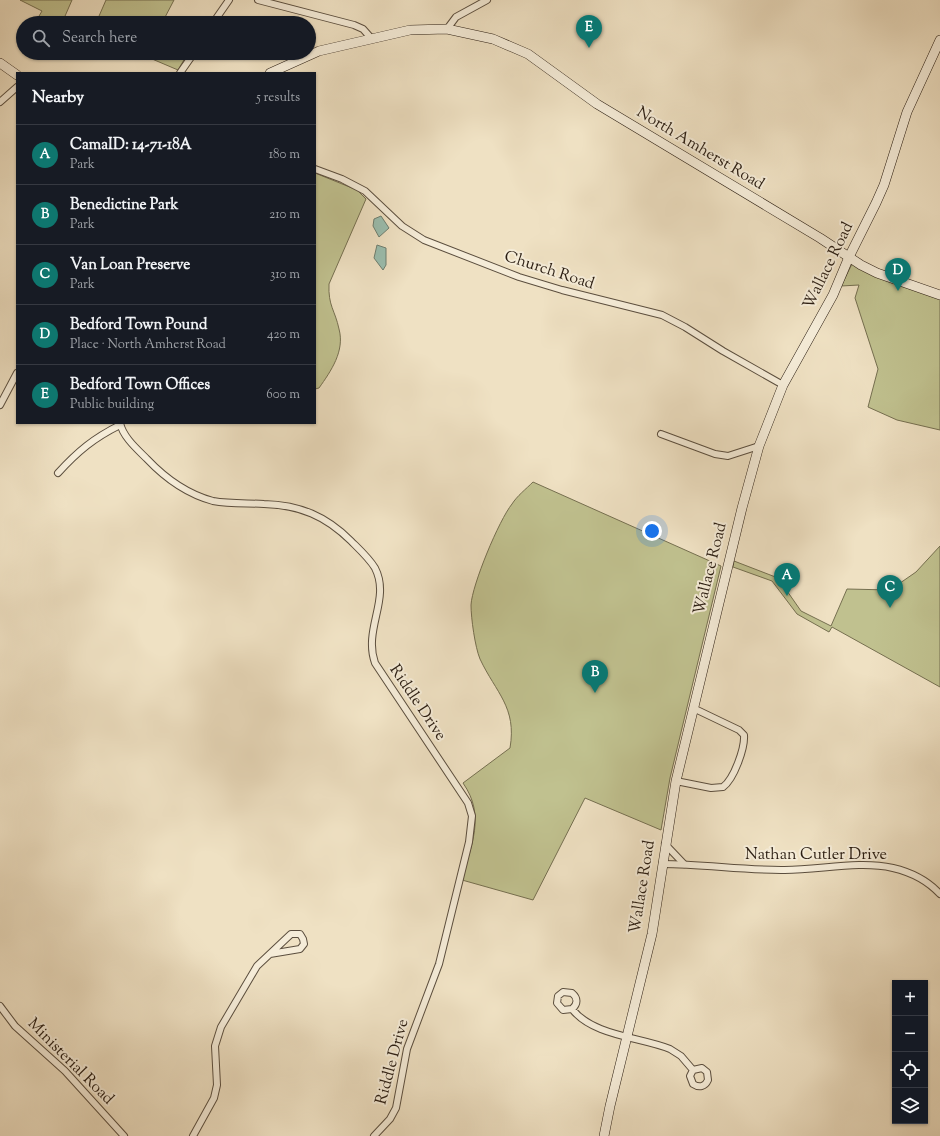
<!DOCTYPE html>
<html lang="en">
<head>
<meta charset="utf-8">
<style>
	body { margin:0; font-family:"Sorts Mill Goudy",serif; background:#20242c; color:#f1f3f6 }
	.controls { position:absolute; right:12px; bottom:12px; display:grid; overflow:hidden; border-radius:0px; box-shadow:0 1px 3px #0004 }
	.controls button { width:36px; height:36px; display:grid; place-items:center; padding:0; border:0; border-bottom:1px solid #363941; background:#171b24; color:#f1f3f6; font:20px sans-serif }
	.you { position:absolute; left:652px; top:531px; width:14px; height:14px; margin:-10px; border:3px solid #fff; border-radius:50%; background:#1a73e8; box-shadow:0 0 0 6px #1a73e833 }
	.badge { display:grid; place-items:center; width:26px; height:26px; border-radius:50%; background:#0f766e; color:#fff; font-size:13px; font-weight:700 }
	.pin { position:absolute; translate:-50% -33px; filter:drop-shadow(0 1px 2px #0008) }
	.pin::after { content:''; position:absolute; top:21px; width:14px; height:12px; background:inherit; clip-path:polygon(0 0,100% 0,50% 100%) }
	.list { margin:0; padding:0; list-style:none }
	h2 { display:flex; justify-content:space-between; align-items:center; height:52px; margin:0; padding:0 16px; font-size:17px }
	h2 small { font-size:13px; font-weight:400; color:#9ea1a6 }
	.list li { display:grid; grid-template-columns:26px 1fr auto; gap:12px; align-items:center; box-sizing:border-box; height:60px; padding:0 16px; border-top:1px solid #363941 }
	.list b { display:block; font-size:15px; white-space:nowrap }
	.list p { margin:0; font-size:13px; white-space:nowrap; color:#9ea1a6 }
	.list em { font-size:13px; font-style:normal; color:#9ea1a6 }
	.icon { flex:none; width:22px; height:22px; fill:none; stroke:currentColor; stroke-width:2; stroke-linecap:round; stroke-linejoin:round }
	.map { position:relative; flex:none; width:940px; height:1136px; overflow:hidden }
	.search { position:absolute; background:#171b24; box-shadow:0 1px 3px #0004; left:16px; top:16px; width:300px; height:44px; display:flex; align-items:center; gap:10px; box-sizing:border-box; padding:0 14px; border-radius:22px; color:#9ea1a6; font-size:15px }
	.panel { position:absolute; background:#171b24; box-shadow:0 1px 3px #0004; left:16px; top:72px; width:300px; height:352px; border-radius:0px }
	.map>svg:first-child { display:block }
</style>
</head>
<body>
<div class="map">
<svg width="940" height="1136" viewBox="0 0 940 1136">
	<rect width="100%" height="100%" fill="#efe1c3"/>
	<filter id="stains"><feTurbulence type="fractalNoise" baseFrequency=".005" numOctaves="4"/><feColorMatrix values="0 0 0 0 .2 0 0 0 0 .09 0 0 0 0 .02 0 0 0 .5 -.17"/></filter>
	<radialGradient id="worn" r=".72"><stop offset=".6" stop-color="#630" stop-opacity="0"/><stop offset="1" stop-color="#630" stop-opacity=".3"/></radialGradient>
	<g fill="#c0c18f" stroke="#756f50">
		<polygon points="20,0 72,0 62,23 35,23 42,11"/>
		<polygon points="106,0 174,0 162,23 96,23"/>
		<polygon points="138,53 188,53 178,70"/>
		<path d="M 315,173 L 357,190 L 366,199 L 329,284 C 328,306 335,310 339,329 C 345,351 331,371 319,388 L 315,389 Z"/>
		<polygon points="852,264 940,298 940,430 897,420 868,407 878,369 855,298 859,285 841,286"/>
		<path d="M 533,482 L 721,566 L 670,778 L 661,830 L 585,798 L 533,900 L 462,880 C 471,844 486,816 463,783 L 510,748 C 517,707 496,693 480,659 C 475,647 471,618 471,605 C 472,585 499,520 512,504 C 517,496 526,489 533,482 Z"/>
		<polygon points="940,546 940,687 832,627 829,632 797,614 772,581 733,567 734,561 778,578 801,611 831,626 847,589 890,590 916,572"/>
	</g>
	<g fill="#9abeaf" stroke="#6d7e70">
		<polygon points="381,216 389,228 379,237 373,226 374,219"/>
		<polygon points="377,245 386,248 386,265 383,270 374,258"/>
	</g>
	<g fill="none" stroke-linecap="round" stroke-linejoin="round">
		<defs>
			<g id="street">
				<polyline points="258,0 354,25 363,29 371,38"/>
				<polyline points="213,23 229,0"/>
				<polyline points="447,29 456,17 487,0"/>
				<polyline points="180,73 194,53"/>
				<polyline points="0,102 17,87"/>
				<polyline points="315,169 342,179 365,191 402,226 424,240 519,277 562,290 662,315 685,327 723,351 783,385"/>
				<polyline points="0,405 17,373"/>
				<path d="M 120,423 C 123,437 137,449 147,459 C 165,478 187,494 213,501 C 230,504 247,503 264,504 C 300,505 326,516 351,541 C 359,549 369,558 375,568 C 391,599 363,629 375,663 L 468,803 L 472,816 L 469,842 L 439,964 L 407,1049 L 396,1108 L 390,1119 L 374,1136"/>
				<polyline points="661,434 715,454 728,456 759,446"/>
				<path d="M 58,473 C 78,451 94,438 120,425"/>
				<path d="M 676,781 L 711,788 L 723,787 C 734,779 745,748 744,735 L 739,730 L 693,708"/>
				<polyline points="665,844 684,864"/>
				<path d="M 662,864 C 702,864 741,870 781,870 C 817,871 857,860 893,868 C 910,872 928,881 940,894"/>
				<polyline points="0,1006 15,1026 65,1071 124,1136"/>
				<path d="M 572,1009 C 578,1004 578,998 572,993 L 563,992 L 558,996 L 557,1003 L 563,1010 L 572,1009 C 593,1036 640,1037 670,1049 L 681,1056 L 693,1070 L 690,1076 L 693,1084 C 699,1088 705,1087 708,1080 L 707,1072 L 702,1068 L 693,1070"/>
				<polyline points="193,1136 214,1098 217,1085 215,1046 221,1027 257,966 291,934 300,934 303,939 304,944 300,949 270,954"/>
			</g>
			<g id="secondary">
				<polyline points="0,63 17,75"/>
				<polyline points="270,73 319,51 410,30 447,29 493,39 528,54 597,104 820,238 861,265 877,273 940,295"/>
				<polyline points="604,1136 610,1106 652,934 676,781 742,508 759,446 783,385 833,295 849,257 876,203 884,185 907,112 940,40"/>
			</g>
		</defs>
		<use href="#street" stroke="#5b4e3e" stroke-width="8"/>
		<use href="#secondary" stroke="#2a1d12" stroke-width="10"/>
		<use href="#street" stroke="#f5ecd8" stroke-width="6"/>
		<use href="#secondary" stroke="#f5ecd8" stroke-width="9"/>
	</g>
	<g text-anchor="middle" dominant-baseline="central" stroke-width="4" stroke-linejoin="round" paint-order="stroke">
		<g font-size="16" fill="#2a1d12" stroke="#f5ecd8">
			<text transform="translate(700 149) rotate(31)">North Amherst Road</text>
			<text transform="translate(829 266) rotate(-64)">Wallace Road</text>
			<text transform="translate(549 271) rotate(18)">Church Road</text>
			<text transform="translate(711 569) rotate(-76)">Wallace Road</text>
			<text transform="translate(417 703) rotate(56)">Riddle Drive</text>
			<text x="816" y="855">Nathan Cutler Drive</text>
			<text transform="translate(643 887) rotate(-81)">Wallace Road</text>
			<text transform="translate(70 1062) rotate(45)">Ministerial Road</text>
			<text transform="translate(393 1062) rotate(-75)">Riddle Drive</text>
		</g>
	</g>
	<rect width="100%" height="100%" filter="url(#stains)"/>
	<rect width="100%" height="100%" fill="url(#worn)"/>
</svg>
<div class="controls">
<button>+</button>
<button>−</button>
<button><svg class="icon" aria-label="locate" viewBox="0 0 24 24"><circle cx="12" cy="12" r="6"/><path d="M12 2v4M12 18v4M2 12h4M18 12h4"/></svg></button>
<button><svg class="icon" aria-label="layers" viewBox="0 0 24 24"><path d="M12 4l9 5-9 5-9-5zM3 14l9 5 9-5"/></svg></button>
</div>
<div class="you"></div>
<div class="pin badge" style="left:787px;top:596px">A</div>
<div class="pin badge" style="left:595px;top:693px">B</div>
<div class="pin badge" style="left:890px;top:608px">C</div>
<div class="pin badge" style="left:898px;top:291px">D</div>
<div class="pin badge" style="left:589px;top:48px">E</div>
<div class="search"><svg class="icon" aria-label="search" viewBox="0 0 24 24"><circle cx="10" cy="10" r="6"/><path d="M15 15l6 6"/></svg>Search here</div>
<section class="panel">
<h2>Nearby<small>5 results</small></h2>
<ul class="list">
<li><span class="badge">A</span><div><b>CamaID: 14-71-18A</b><p>Park</p></div><em>180 m</em></li>
<li><span class="badge">B</span><div><b>Benedictine Park</b><p>Park</p></div><em>210 m</em></li>
<li><span class="badge">C</span><div><b>Van Loan Preserve</b><p>Park</p></div><em>310 m</em></li>
<li><span class="badge">D</span><div><b>Bedford Town Pound</b><p>Place · North Amherst Road</p></div><em>420 m</em></li>
<li><span class="badge">E</span><div><b>Bedford Town Offices</b><p>Public building</p></div><em>600 m</em></li>
</ul>
</section>
</div>
</body>
</html>
